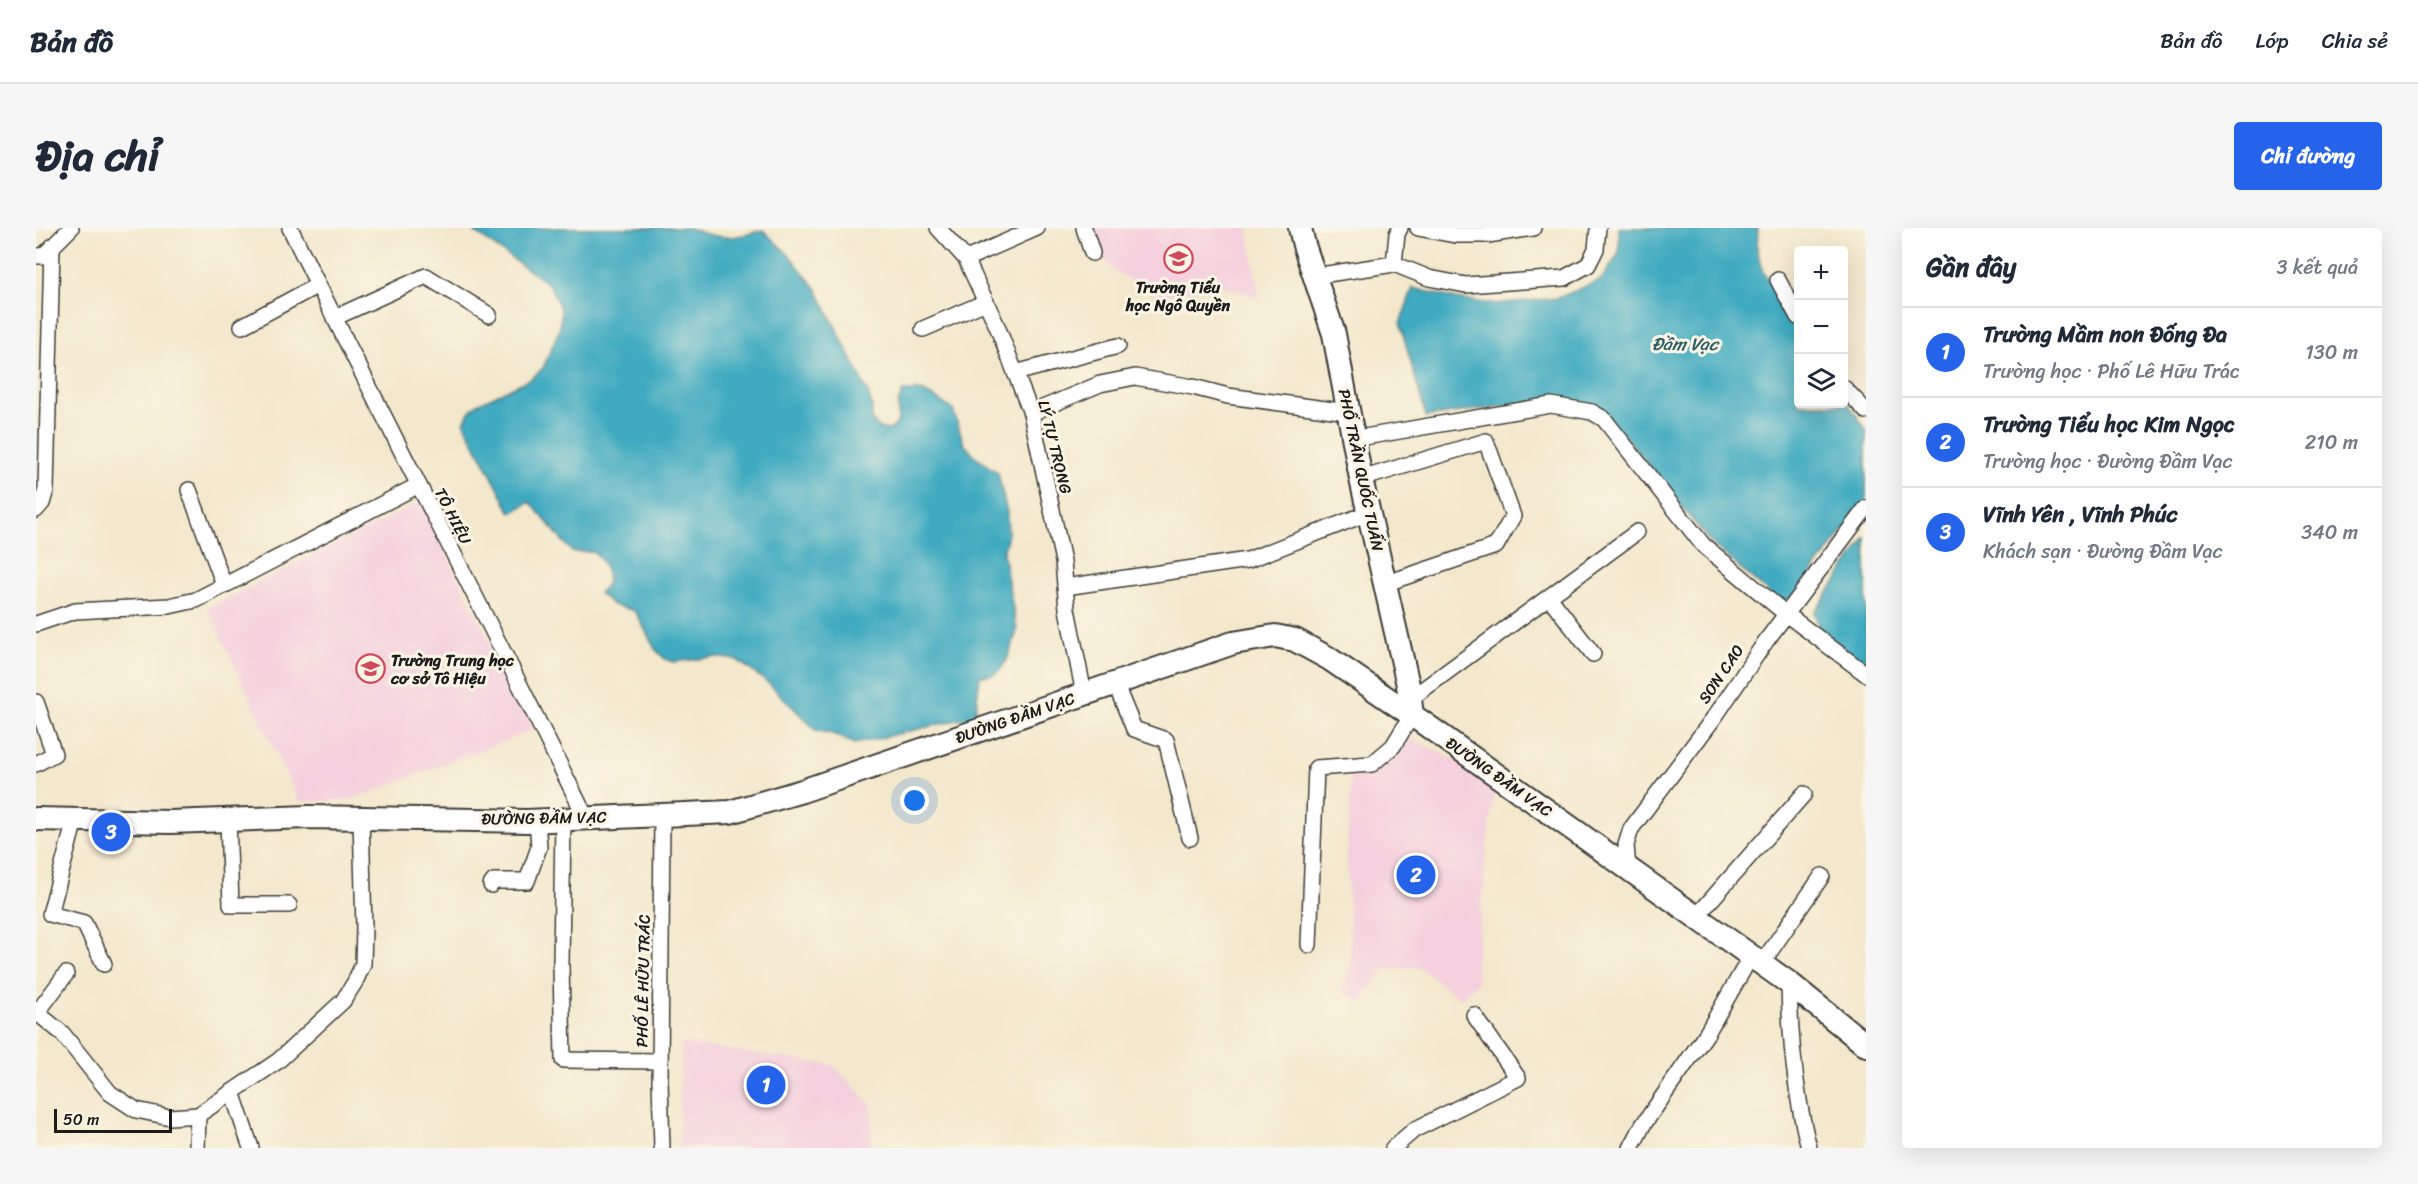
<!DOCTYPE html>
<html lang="vi">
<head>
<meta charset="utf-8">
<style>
	body { margin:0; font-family:Sriracha,sans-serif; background:#f6f6f7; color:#1f2937 }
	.controls { position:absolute; right:18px; top:18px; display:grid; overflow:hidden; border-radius:6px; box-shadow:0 6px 24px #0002 }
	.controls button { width:54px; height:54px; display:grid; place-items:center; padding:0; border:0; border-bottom:2px solid #e0e1e3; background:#fff; color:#1f2937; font:30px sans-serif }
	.scale { position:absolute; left:18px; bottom:15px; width:118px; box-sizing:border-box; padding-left:6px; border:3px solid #1c1c1c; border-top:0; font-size:16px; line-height:21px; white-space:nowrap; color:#1c1c1c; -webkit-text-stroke:4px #fcf5e5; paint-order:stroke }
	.you { position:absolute; left:879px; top:573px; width:21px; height:21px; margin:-15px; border:4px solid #fff; border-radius:50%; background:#1a73e8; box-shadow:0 0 0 9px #1a73e833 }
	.badge { display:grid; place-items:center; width:39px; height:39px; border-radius:50%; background:#2563eb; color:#fff; font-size:20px; font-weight:700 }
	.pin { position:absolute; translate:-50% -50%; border:3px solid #fff; box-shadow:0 2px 6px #0006 }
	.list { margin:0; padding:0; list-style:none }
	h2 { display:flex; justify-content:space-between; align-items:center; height:78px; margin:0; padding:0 24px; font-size:26px }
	h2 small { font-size:20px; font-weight:400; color:#747a83 }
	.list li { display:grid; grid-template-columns:39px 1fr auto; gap:18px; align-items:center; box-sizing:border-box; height:90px; padding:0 24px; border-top:2px solid #e0e1e3 }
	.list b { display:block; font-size:22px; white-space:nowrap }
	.list p { margin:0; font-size:20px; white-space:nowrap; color:#747a83 }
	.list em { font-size:20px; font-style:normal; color:#747a83 }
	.icon { flex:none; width:33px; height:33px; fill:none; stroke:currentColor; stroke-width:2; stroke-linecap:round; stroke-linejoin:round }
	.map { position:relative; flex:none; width:1830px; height:920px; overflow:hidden; border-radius:6px }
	header { display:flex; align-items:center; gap:36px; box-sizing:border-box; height:84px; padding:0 30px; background:#fff; border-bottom:2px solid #e0e1e3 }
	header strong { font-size:28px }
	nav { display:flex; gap:33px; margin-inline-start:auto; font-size:21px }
	.intro { display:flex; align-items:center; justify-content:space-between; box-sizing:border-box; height:144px; padding:0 36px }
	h1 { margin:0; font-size:42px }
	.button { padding:15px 27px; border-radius:6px; background:#2563eb; color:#fff; font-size:21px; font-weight:700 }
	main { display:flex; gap:36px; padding:0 36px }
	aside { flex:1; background:#fff; border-radius:6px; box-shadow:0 6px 24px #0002 }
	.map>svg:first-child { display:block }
</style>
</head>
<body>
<header>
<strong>Bản đồ</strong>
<nav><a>Bản đồ</a><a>Lớp</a><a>Chia sẻ</a></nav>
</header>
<div class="intro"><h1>Địa chỉ</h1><a class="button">Chỉ đường</a></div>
<main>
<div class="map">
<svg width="1830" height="920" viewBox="0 0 1830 920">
	<rect width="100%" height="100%" fill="#fcf5e5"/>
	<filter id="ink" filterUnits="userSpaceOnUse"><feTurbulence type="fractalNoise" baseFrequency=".0167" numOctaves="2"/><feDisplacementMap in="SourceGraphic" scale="12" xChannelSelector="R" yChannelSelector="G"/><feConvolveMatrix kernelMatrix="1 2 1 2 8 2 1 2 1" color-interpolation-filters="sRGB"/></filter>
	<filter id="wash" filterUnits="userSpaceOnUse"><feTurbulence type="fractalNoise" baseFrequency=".008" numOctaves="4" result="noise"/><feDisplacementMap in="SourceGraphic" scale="24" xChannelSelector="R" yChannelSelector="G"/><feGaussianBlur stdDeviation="1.35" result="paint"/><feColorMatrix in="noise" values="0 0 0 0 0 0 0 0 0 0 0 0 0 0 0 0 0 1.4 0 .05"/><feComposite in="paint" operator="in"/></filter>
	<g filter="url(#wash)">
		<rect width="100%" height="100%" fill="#f3e8cc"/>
		<g fill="#f4cfdd">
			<polygon points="1052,0 1212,0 1224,70 1183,57 1121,69 1076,41 1059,21"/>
			<polygon points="384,274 498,502 315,572 263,574 171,380"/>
			<polygon points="1374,510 1461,553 1453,601 1440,735 1441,755 1424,770 1382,739 1349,741 1325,775 1305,761 1315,737 1311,631 1315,541 1356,534"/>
			<polygon points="645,815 797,837 836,877 835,920 643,920"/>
		</g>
		<g fill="#40aac0" stroke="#2e636e" stroke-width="1.5">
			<path d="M 433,0 L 654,0 C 681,12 699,11 727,2 L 753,27 L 780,60 L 832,164 L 836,178 L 836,192 L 843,200 L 853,202 C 867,195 860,186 862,174 C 863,173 867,164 867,163 L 886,163 L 901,171 L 917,182 L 928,216 L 940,229 L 962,245 L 971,285 L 972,307 L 967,325 L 981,403 L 971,432 L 964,442 L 957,447 L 944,448 L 939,488 L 819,516 L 794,505 L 781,503 L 732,455 L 701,432 L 678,429 L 638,434 L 629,431 L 619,421 L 599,383 L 577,377 L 563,365 C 578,352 570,336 558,324 L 536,324 L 494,274 L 475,285 L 428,195 L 433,184 L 441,176 L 496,150 L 507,140 L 524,100 L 525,82 L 513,57 Z"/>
			<polygon points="1583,0 1722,0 1721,22 1727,45 1741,61 1762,96 1762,176 1808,176 1808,170 1830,201 1830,274 1752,376 1735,367 1674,314 1589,208 1515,171 1390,189 1364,95 1377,60 1420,71 1458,76 1522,70 1565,52 1583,25"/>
			<polygon points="1830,310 1830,442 1786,408 1778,385"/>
		</g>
	</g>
	<g filter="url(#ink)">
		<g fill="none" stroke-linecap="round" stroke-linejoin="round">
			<defs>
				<g id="street">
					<path d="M 254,0 C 351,198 453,392 550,590"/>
					<polyline points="902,0 930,31 961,98 995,185 1027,333 1031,381 1048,466"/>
					<polyline points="1048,0 1056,25"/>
					<polyline points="1382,0 1419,7 1452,7 1497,0"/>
					<polyline points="0,28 7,28 35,0"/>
					<polyline points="930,31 1001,0"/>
					<polyline points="1358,36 1361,6 1364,0"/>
					<polyline points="1278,48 1358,36 1393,50 1430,57 1528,50 1552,37 1560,21 1562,0"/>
					<polyline points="1742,52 1762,89"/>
					<polyline points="298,90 390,48 453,87"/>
					<polyline points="206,98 282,57"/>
					<polyline points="887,101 950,74"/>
					<polyline points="979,145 1082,118"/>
					<polyline points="1808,160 1830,183"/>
					<polyline points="995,185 1064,156 1099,149 1157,159 1192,168 1312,184"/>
					<polyline points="1317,211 1515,177 1556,184 1568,191 1667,317 1750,386 1830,446"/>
					<polyline points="1325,251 1450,213 1477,288 1460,318 1348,356"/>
					<polyline points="153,262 188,357"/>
					<polyline points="0,282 6,275 10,262 16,19"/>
					<polyline points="1029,359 1212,332 1332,285"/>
					<polyline points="1513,369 1557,426"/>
					<polyline points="0,396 39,383 133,378 160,372 381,258"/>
					<polyline points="1079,455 1098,501 1130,512 1154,610"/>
					<polyline points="1374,471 1601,304"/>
					<polyline points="0,474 18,526 0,536"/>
					<polyline points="527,591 525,737 527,832 624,833"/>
					<polyline points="39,592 14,686 48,695 68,736"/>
					<polyline points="192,592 195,677 253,677"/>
					<polyline points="1592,641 1590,617 1595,601 1680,487 1730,413 1830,280"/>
					<polyline points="455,657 458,653 491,653 503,619 501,592"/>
					<polyline points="1660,689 1768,566"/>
					<polyline points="1273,717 1280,540 1336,536 1357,518 1376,487"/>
					<polyline points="1726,735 1786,648"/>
					<path d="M 1753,755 C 1754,811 1759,866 1773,920"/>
					<polyline points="0,784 26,805 74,865 100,882 134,889 162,887 242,833 307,773 319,754 327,736 328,700 325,590"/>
					<polyline points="1,785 30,746"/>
					<polyline points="196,864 215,920"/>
					<polyline points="161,920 162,887"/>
					<polyline points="626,920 624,853 626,587"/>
					<polyline points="1357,920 1378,902 1482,850 1438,787"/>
					<polyline points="1595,920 1607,897 1671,805 1715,728"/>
				</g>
				<g id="secondary">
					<polyline points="1264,0 1268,17 1298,106 1325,251 1372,457 1376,487"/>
					<polyline points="0,591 134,594 272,589 491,593 694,584 766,563 1197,415 1239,408 1259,412 1292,430 1386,494 1753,755 1830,817"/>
				</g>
			</defs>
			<use href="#street" stroke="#3c3b36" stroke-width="18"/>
			<use href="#secondary" stroke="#3c3b36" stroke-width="26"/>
			<use href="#street" stroke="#fff" stroke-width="15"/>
			<use href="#secondary" stroke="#fff" stroke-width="22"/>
		</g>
	</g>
	<defs>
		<symbol id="school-ring" viewBox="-11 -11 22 22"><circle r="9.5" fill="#fcf5e5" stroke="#d1495b" stroke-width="1.5"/><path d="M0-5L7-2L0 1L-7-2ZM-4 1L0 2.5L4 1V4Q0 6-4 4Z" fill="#d1495b"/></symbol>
	</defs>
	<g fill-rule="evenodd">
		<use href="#school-ring" x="1126" y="14" width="33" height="33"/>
		<use href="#school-ring" x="318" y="424" width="33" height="33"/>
	</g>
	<g text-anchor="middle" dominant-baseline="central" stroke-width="6" stroke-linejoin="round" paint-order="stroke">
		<g font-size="16" font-weight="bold" fill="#1c1c1c" stroke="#fcf5e5">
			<text x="1142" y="59">Trường Tiểu<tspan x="1142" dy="18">học Ngô Quyền</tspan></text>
			<text x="355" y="432" text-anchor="start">Trường Trung học<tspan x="355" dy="18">cơ sở Tô Hiệu</tspan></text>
		</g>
		<g font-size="16" fill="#1c1c1c" stroke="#fcf5e5">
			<text transform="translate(1019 219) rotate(76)">LÝ TỰ TRỌNG</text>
			<text transform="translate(1325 242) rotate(78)">PHỐ TRẦN QUỐC TUẤN</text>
			<text transform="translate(417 288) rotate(63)">TÔ HIỆU</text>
			<text transform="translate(1685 446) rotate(-56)">SƠN CAO</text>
			<text transform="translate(979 490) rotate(-19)">ĐƯỜNG ĐẦM VẠC</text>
			<text transform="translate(1463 549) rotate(35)">ĐƯỜNG ĐẦM VẠC</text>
			<text transform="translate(508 590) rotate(-1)">ĐƯỜNG ĐẦM VẠC</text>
			<text transform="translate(607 753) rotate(-89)">PHỐ LÊ HỮU TRÁC</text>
		</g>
		<g font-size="18" font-style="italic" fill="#2c5c66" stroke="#fcf5e5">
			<text x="1649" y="116">Đầm Vạc</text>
		</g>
	</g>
</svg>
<div class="controls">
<button>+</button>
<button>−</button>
<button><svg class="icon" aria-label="layers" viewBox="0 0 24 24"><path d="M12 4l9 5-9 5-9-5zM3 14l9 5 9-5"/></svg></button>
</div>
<div class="scale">50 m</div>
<div class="you"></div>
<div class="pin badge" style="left:730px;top:857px">1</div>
<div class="pin badge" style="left:1380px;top:647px">2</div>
<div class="pin badge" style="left:75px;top:604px">3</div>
</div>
<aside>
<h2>Gần đây<small>3 kết quả</small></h2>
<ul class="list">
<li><span class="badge">1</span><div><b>Trường Mầm non Đống Đa</b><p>Trường học · Phố Lê Hữu Trác</p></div><em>130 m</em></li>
<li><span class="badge">2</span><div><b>Trường Tiểu học Kim Ngọc</b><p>Trường học · Đường Đầm Vạc</p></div><em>210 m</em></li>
<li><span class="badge">3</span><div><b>Vĩnh Yên , Vĩnh Phúc</b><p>Khách sạn · Đường Đầm Vạc</p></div><em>340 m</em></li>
</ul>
</aside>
</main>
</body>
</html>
